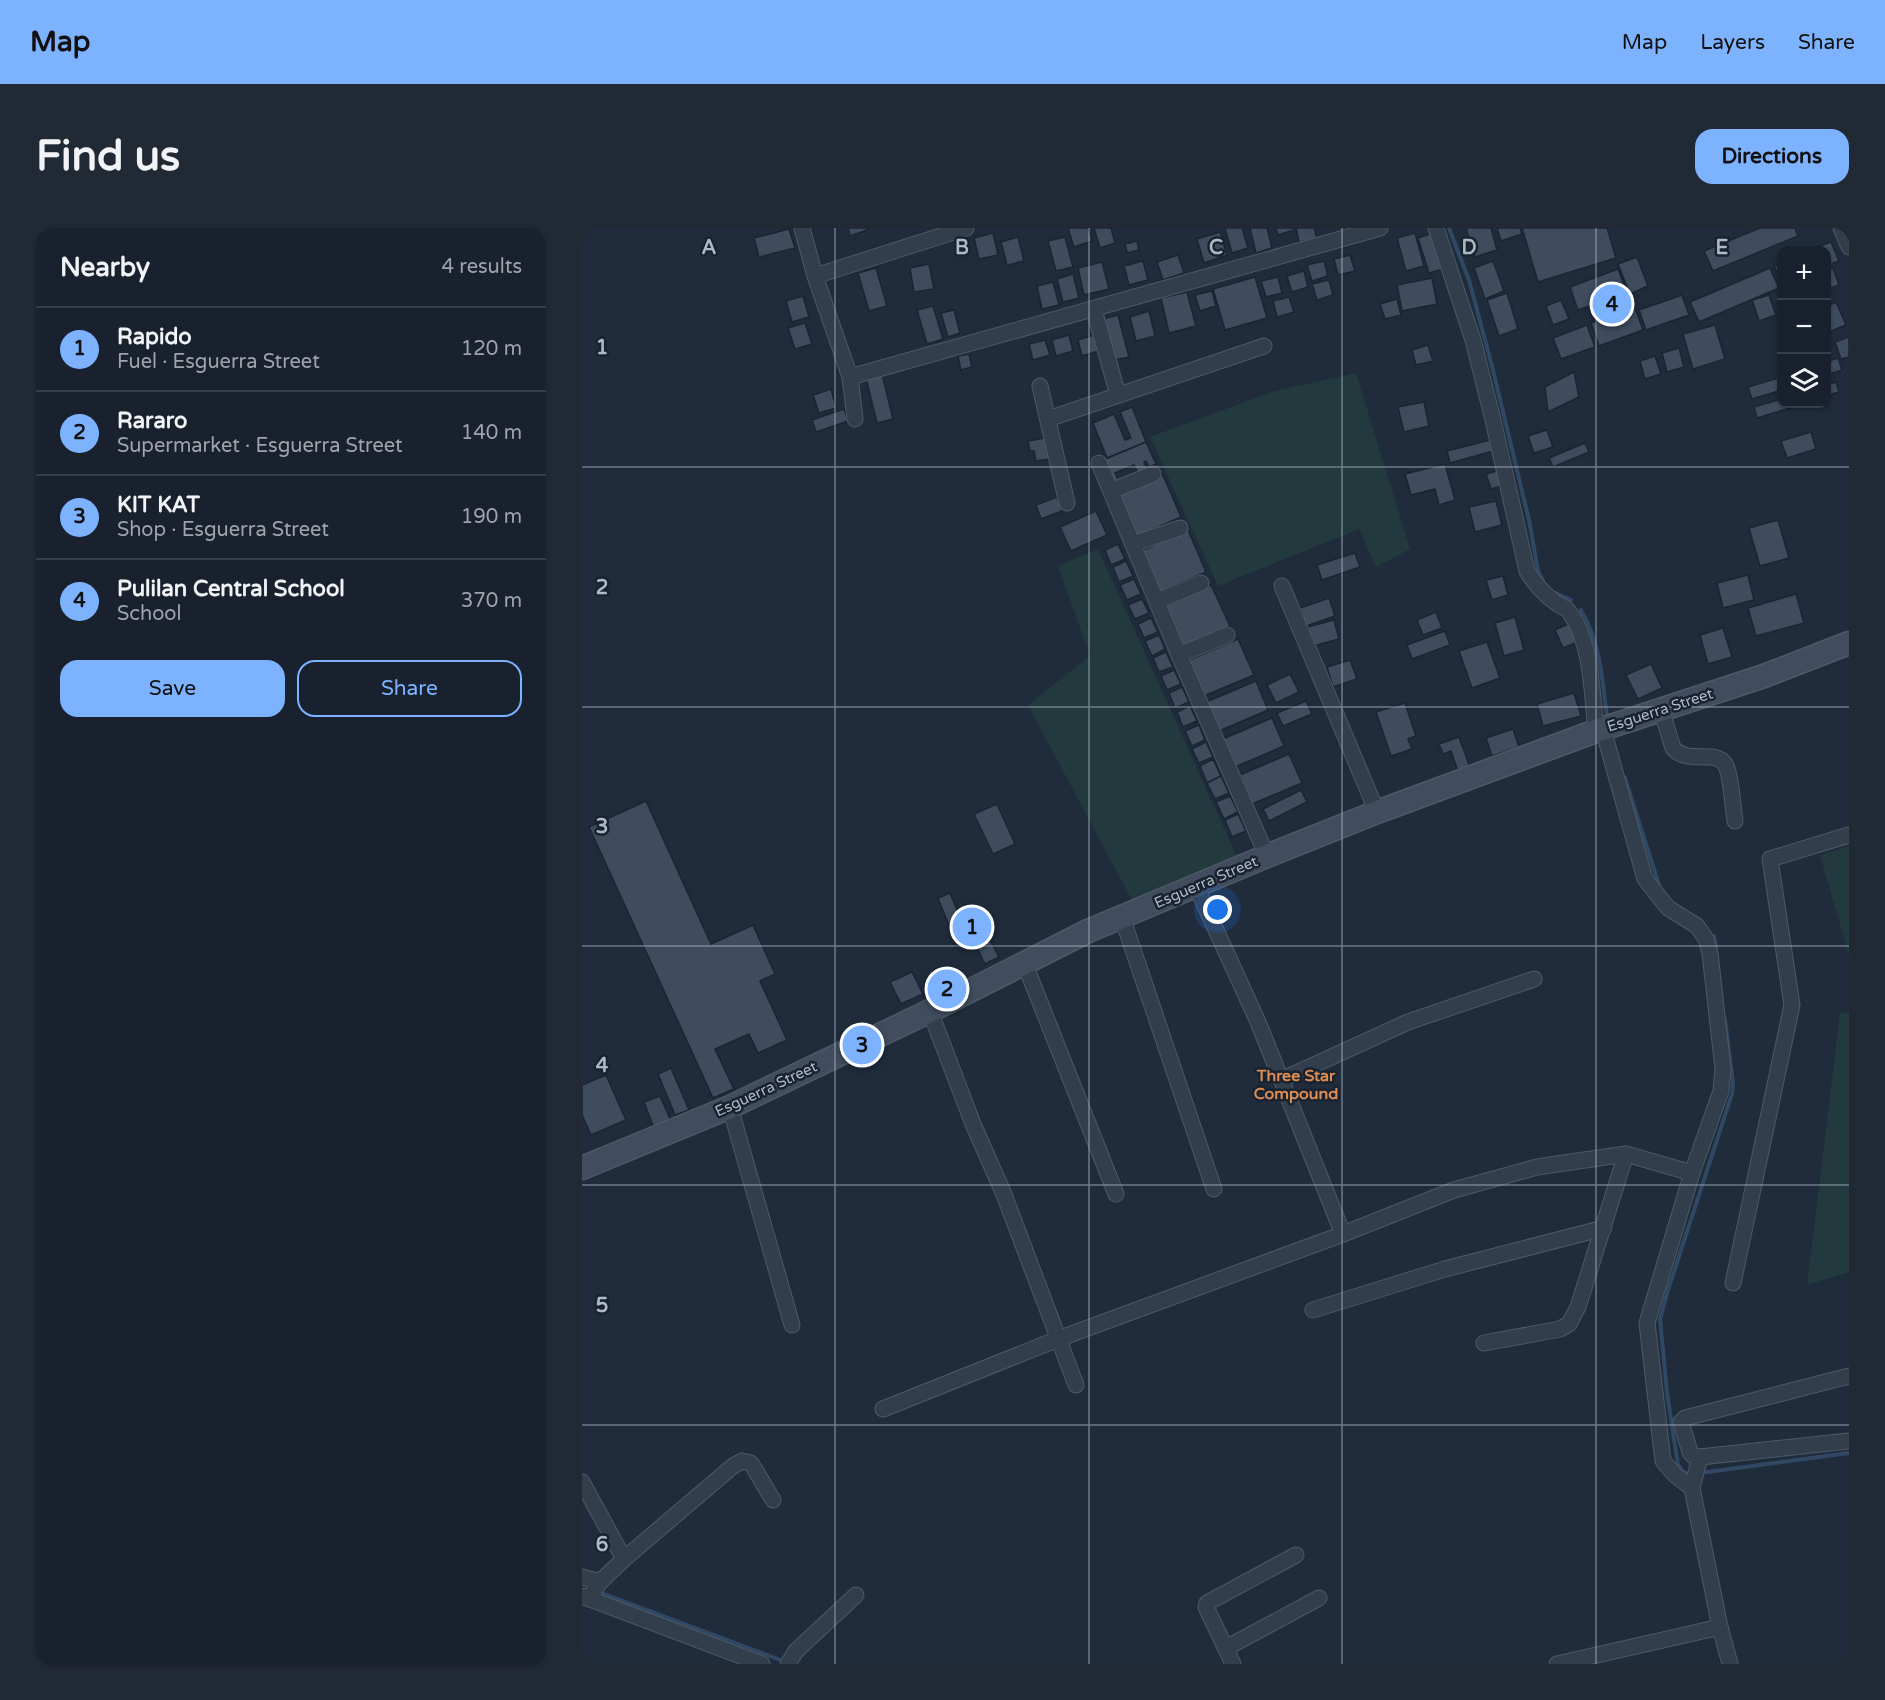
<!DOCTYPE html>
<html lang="en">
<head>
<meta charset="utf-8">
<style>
	body { margin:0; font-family:"Varela Round",sans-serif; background:#212935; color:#f1f3f6 }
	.controls { position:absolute; right:18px; top:18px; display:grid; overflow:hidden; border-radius:12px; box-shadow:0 2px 4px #0004 }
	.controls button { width:54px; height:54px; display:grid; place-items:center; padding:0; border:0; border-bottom:2px solid #363e49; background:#18212d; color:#f1f3f6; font:30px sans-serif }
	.you { position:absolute; left:636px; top:682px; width:21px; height:21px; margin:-15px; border:4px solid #fff; border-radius:50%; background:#1a73e8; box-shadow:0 0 0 9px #1a73e833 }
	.badge { display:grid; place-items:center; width:39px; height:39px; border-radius:50%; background:#7cb2ff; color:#111; font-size:20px; font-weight:700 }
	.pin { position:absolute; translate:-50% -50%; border:3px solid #fff; box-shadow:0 2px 6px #0006 }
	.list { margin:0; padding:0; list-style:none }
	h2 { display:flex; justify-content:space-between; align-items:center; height:78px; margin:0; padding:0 24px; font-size:26px }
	h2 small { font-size:20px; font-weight:400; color:#9fa3aa }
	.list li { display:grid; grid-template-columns:39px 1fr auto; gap:18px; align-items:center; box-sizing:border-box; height:84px; padding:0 24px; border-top:2px solid #363e49 }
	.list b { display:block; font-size:22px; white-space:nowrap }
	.list p { margin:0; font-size:20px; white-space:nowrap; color:#9fa3aa }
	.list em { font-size:20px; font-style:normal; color:#9fa3aa }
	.actions { display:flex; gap:12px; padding:18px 24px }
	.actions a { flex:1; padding:14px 0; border:2px solid #7cb2ff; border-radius:18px; text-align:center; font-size:21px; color:#7cb2ff }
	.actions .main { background:#7cb2ff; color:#111 }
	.icon { flex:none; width:33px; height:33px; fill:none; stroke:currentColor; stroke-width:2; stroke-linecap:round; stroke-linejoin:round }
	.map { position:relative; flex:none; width:1267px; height:1436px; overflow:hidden; border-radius:18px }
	header { display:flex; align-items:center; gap:36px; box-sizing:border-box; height:84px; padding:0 30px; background:#7cb2ff; color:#111 }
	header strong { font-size:28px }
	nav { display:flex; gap:33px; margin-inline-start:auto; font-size:21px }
	.intro { display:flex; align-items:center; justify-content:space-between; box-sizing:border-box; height:144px; padding:0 36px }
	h1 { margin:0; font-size:42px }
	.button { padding:15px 27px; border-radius:18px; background:#7cb2ff; color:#111; font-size:21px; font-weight:700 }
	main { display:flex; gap:36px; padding:0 36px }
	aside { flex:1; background:#18212d; border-radius:18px; box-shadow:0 2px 4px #0004 }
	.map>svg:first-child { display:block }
</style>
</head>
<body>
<header>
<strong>Map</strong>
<nav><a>Map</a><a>Layers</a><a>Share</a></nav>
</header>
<div class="intro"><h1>Find us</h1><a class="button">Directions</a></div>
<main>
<aside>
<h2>Nearby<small>4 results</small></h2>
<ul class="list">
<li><span class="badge">1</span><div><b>Rapido</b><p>Fuel · Esguerra Street</p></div><em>120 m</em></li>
<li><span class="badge">2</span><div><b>Rararo</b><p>Supermarket · Esguerra Street</p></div><em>140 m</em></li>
<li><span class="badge">3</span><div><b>KIT KAT</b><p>Shop · Esguerra Street</p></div><em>190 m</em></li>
<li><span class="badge">4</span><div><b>Pulilan Central School</b><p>School</p></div><em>370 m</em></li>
</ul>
<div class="actions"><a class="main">Save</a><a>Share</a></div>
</aside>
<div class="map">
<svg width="1267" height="1436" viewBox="0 0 1267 1436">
	<rect width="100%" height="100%" fill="#202c3c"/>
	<g fill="#223a3d">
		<polygon points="774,145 828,321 794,339 777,301 636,358 568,209 693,163"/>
		<polygon points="516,321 655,629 552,676 446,477 508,428 476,338"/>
		<polygon points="1267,618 1267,727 1238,627"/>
		<polygon points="1267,784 1267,1044 1225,1057 1258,786"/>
	</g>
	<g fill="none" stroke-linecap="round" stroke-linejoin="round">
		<g stroke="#314865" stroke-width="4">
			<polyline points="867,0 887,52 910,138 947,292 956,343 962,355"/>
			<polyline points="971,364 989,372"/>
			<path d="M 999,382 C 1018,414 1021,454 1025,491"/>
			<polyline points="1043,550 1078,660"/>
			<polyline points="1132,708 1134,719"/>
			<polyline points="1118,1245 1267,1225"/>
			<polyline points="1108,1246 1102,1245 1096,1237 1085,1165 1078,1091 1086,1062 1150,866 1151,855 1143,792"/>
			<polyline points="17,1364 204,1434"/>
		</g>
	</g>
	<g fill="#3e4c5e" stroke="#1b2532" stroke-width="1.5">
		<polygon points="266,0 285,0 285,2 268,8"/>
		<polygon points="486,0 506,0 510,13 492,19"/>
		<polygon points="512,0 529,0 533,15 518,20"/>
		<polygon points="643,0 660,0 666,20 650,25"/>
		<polygon points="668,0 685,0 690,20 674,25"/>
		<polygon points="694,0 711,0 712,2 696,7"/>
		<polygon points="714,0 732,0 735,11 717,14"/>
		<polygon points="884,0 909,0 915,22 893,29"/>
		<polygon points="915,0 938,0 940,6 919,13"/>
		<polygon points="940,0 1025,0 1034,30 956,54"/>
		<polygon points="1178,0 1213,0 1216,8 1131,43 1122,23"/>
		<polygon points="207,1 213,20 177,29 172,10"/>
		<polygon points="638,4 645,27 622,35 615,11"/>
		<polygon points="411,5 416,27 397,31 392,10"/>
		<polygon points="833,5 842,38 824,43 815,10"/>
		<polygon points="851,5 862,41 847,45 836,10"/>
		<polygon points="436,9 442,33 425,37 419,14"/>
		<polygon points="483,9 491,39 474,43 466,13"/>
		<polygon points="555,13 557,22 545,25 543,16"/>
		<polygon points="1249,14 1257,33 1244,38 1244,22 1228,22"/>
		<polygon points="596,27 602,45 581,52 575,34"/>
		<polygon points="768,27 773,43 756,47 752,31"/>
		<polygon points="1055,29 1066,58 1048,66 1036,36"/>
		<polygon points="561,33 566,52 547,57 542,38"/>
		<polygon points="742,33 746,48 730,53 725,37"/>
		<polygon points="911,33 922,63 903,71 892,40"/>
		<polygon points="520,34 527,61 502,67 496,40"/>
		<polygon points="1200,35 1200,55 1192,38"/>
		<polygon points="347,36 352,61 332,64 328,40"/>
		<polygon points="294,40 305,78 287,83 276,45"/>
		<polygon points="1188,40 1197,60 1117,94 1108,74"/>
		<polygon points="1251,40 1257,57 1244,62 1244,43"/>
		<polygon points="1036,41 1045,65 996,82 988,59"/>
		<polygon points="722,43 726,59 710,64 705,48"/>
		<polygon points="491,46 497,70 481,74 475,51"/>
		<polygon points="673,49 685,90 643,102 631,61"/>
		<polygon points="696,49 700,65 684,69 679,53"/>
		<polygon points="850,50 855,76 820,83 815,57"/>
		<polygon points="747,52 751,67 735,72 730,56"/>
		<polygon points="471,54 477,77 460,81 455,58"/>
		<polygon points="630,63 634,78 618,83 613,67"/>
		<polygon points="605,64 614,98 587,105 579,70"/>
		<polygon points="925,65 936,101 917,108 905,72"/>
		<polygon points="1100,67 1107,87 1064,102 1057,82"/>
		<polygon points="1187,67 1194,87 1177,93 1170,72"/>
		<polygon points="221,68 227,89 210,94 204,73"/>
		<polygon points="707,69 712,84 695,89 691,73"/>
		<polygon points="815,71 819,87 803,91 798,76"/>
		<polygon points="979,72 987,91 971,97 964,78"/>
		<polygon points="1254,74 1264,97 1244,105 1244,79"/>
		<polygon points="351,78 361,111 345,116 335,82"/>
		<polygon points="1053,80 1061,102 1017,118 1009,95"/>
		<polygon points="372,82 378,105 366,109 359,85"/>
		<polygon points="567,83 573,108 554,113 548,89"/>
		<polygon points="536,87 547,129 532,132 521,91"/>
		<polygon points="223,95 230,116 213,121 206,100"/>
		<polygon points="1005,97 1013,119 979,131 971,110"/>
		<polygon points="1133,97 1143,131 1111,141 1101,106"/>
		<polygon points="487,107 491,123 474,128 470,112"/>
		<polygon points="512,107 517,123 500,128 496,112"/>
		<polygon points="1267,109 1267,129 1259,131 1253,114"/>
		<polygon points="463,112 468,127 451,132 447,116"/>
		<polygon points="846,117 851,133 834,137 830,122"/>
		<polygon points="1097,120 1102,139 1085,144 1080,125"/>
		<polygon points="387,126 390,139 379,142 376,128"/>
		<polygon points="1073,128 1079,146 1063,151 1058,133"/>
		<polygon points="1256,130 1260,142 1244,147 1244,134"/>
		<polygon points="992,144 997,169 966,184 963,159"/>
		<polygon points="300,146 311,191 295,195 284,150"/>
		<polygon points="1200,149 1200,162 1170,171 1166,159"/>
		<polygon points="1254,154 1257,164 1244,168 1244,157"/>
		<polygon points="249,161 254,180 237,185 231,167"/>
		<polygon points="1200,171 1200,176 1221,176 1175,190 1172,179"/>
		<polygon points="842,174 847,198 822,204 816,179"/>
		<polygon points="550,179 564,214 525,230 511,195 532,186 543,212 549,210 538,184"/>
		<polygon points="262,181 266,193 234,204 230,192"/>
		<polygon points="965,202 971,219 952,225 946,208"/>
		<polygon points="1229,204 1234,221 1205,230 1199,213"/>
		<polygon points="464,210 468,231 454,233 452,223 448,223 446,213"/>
		<polygon points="908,212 911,223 868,235 865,223"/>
		<polygon points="564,214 574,236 567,239 564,233 562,234 565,241 556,245 552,237 533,245 537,253 528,257 519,233"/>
		<polygon points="1003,215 1007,224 971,239 967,230"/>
		<polygon points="863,236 873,272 857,277 853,261 829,267 823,246"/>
		<polygon points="918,242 923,257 909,261 904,246"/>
		<polygon points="581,247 599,289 553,309 534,268"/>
		<polygon points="475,269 480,283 459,291 454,277"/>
		<polygon points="914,273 920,297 893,304 887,279"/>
		<polygon points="514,283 525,307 489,323 478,299"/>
		<polygon points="1196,292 1207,330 1178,338 1167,300"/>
		<polygon points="606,302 624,344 578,364 559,323"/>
		<polygon points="536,316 543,331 529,337 523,322"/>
		<polygon points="773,325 778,339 740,352 735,337"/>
		<polygon points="544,333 551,348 537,354 531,339"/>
		<polygon points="1166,347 1172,372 1141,380 1135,355"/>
		<polygon points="921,348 926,367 910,372 904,352"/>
		<polygon points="552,351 559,366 545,372 538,357"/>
		<polygon points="629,357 648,398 601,419 583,378"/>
		<polygon points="1214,366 1222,395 1174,408 1166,380"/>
		<polygon points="747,370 753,388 724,398 718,380"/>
		<polygon points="560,371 567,385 553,391 546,377"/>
		<polygon points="854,384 860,400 841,407 835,392"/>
		<polygon points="933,389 942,422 922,428 913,395"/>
		<polygon points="569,390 576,404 562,410 556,396"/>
		<polygon points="752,392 757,411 731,418 726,399"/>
		<polygon points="988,395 996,414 981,420 973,402"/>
		<polygon points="1141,400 1150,429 1126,436 1118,407"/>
		<polygon points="863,403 868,417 830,431 825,417"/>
		<polygon points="577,407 583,421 570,428 563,413"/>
		<polygon points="656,411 672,447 622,468 607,432"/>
		<polygon points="905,414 918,450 890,460 877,423"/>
		<polygon points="584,424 591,439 577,444 571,430"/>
		<polygon points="768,432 775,451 751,459 745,439"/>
		<polygon points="1069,436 1080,460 1056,471 1044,447"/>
		<polygon points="592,442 599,456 585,462 579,448"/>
		<polygon points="708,446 717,464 694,475 685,457"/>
		<polygon points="674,453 686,482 637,503 624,474"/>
		<polygon points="600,459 607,474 593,480 587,465"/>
		<polygon points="992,465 999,488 961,498 955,476"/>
		<polygon points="724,473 730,486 701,498 695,485"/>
		<polygon points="823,475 834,508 826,511 830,521 809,528 794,484"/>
		<polygon points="608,478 615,493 601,499 595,484"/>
		<polygon points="690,490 702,518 653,539 641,511"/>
		<polygon points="617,497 623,512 610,518 603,503"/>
		<polygon points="931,501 937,519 910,528 904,510"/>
		<polygon points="877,509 889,542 877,546 869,523 861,526 857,516"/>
		<polygon points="624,514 631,529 617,535 610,521"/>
		<polygon points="707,526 720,555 670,576 658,547"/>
		<polygon points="631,531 639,548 625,555 618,538"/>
		<polygon points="639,548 647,565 633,571 625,555"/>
		<polygon points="719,562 725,574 687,593 681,581"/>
		<polygon points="648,568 656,584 642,591 634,574"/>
		<polygon points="64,573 129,716 171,697 193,746 178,753 205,812 176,825 167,806 133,821 152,861 131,870 7,599"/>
		<polygon points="415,576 433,616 411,626 392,586"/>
		<polygon points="656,586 664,603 650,609 643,592"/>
		<polygon points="368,665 382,698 369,703 356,670"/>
		<polygon points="401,699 417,729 403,736 388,706"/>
		<polygon points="330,744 341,766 319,776 308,754"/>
		<polygon points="368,748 374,760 356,768 350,756"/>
		<polygon points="89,840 107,882 93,887 76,846"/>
		<polygon points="24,847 44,892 9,907 0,887 0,857"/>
		<polygon points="78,868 89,893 72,900 62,874"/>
	</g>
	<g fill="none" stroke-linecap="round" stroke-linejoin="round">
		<defs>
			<g id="minor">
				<polyline points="220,0 233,48 268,149 273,191"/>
				<path d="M 854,0 L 891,112 L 911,192 L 945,343 C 953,357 961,365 973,374 C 978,378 985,380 988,385 C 1010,415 1010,467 1014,503"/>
				<polyline points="1259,0 1267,19"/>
				<polyline points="233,48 384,0"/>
				<polyline points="512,82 536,167"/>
				<polyline points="268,149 798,0"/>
				<polyline points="458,158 485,275"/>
				<polyline points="466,191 682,118"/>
				<polyline points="517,235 597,427 685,628"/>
				<polyline points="529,263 571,246"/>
				<polyline points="551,316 598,300"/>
				<polyline points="700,358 795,584"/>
				<polyline points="575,373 619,355"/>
				<polyline points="597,427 645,407"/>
				<path d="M 1079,481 L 1091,520 C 1105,537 1133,521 1143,536 C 1149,545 1151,581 1153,593"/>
				<polyline points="1021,501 1063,651 1086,680 1115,698 1124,711 1128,725 1141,841 1139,863 1110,945 1065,1095 1081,1233 1093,1247 1110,1260"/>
				<polyline points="614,658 676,794 761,1006"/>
				<polyline points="540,689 632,961"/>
				<polyline points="442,734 534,966"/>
				<polyline points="348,783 391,896 421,964 494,1157"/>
				<polyline points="699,852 826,794 952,751"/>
				<polyline points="148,879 210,1097"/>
				<polyline points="1151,1055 1210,777 1188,631 1267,607"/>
				<polyline points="731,1082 863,1041 1022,1000"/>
				<polyline points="902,1115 978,1101 987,1096 996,1079 1044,926"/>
				<polyline points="1267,1148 1103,1190 1099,1194 1108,1224 1110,1227 1118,1229 1267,1213"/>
				<polyline points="301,1181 476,1111 761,1006 872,962 955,939 1044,926 1110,945"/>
				<polyline points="1118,1229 1110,1260 1138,1399 1148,1436"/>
				<polyline points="0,1254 42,1331"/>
				<polyline points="0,1349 18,1354"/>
				<polyline points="0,1368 180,1436"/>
				<polyline points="7,1371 18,1354 42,1331 151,1238 160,1233 169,1235 191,1272"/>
				<polyline points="644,1420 737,1370"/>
				<polyline points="206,1436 214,1423 274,1367"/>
				<polyline points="651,1436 624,1379 625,1375 714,1327"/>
				<polyline points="975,1436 1138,1399"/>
			</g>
			<polyline id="secondary" points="0,940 148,879 348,783 506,703 685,628 795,584 1014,503 1182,448 1267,415"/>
		</defs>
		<use href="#minor" stroke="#4e5966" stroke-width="17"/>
		<use href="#secondary" stroke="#4e5966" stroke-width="25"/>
		<use href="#minor" stroke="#333e4c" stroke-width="15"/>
		<use href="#secondary" stroke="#414d5f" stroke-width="22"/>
	</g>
	<path fill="none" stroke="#aeb9c8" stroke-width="1.5" stroke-opacity="0.55" d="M 253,0 L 253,1436M 507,0 L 507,1436M 760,0 L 760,1436M 1014,0 L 1014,1436M 0,239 L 1267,239M 0,479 L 1267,479M 0,718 L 1267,718M 0,957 L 1267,957M 0,1197 L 1267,1197"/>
	<g text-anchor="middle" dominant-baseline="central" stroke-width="5" stroke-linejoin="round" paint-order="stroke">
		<g font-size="15" fill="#aeb9c8" stroke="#192330">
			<text transform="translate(1078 482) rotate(-18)">Esguerra Street</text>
			<text transform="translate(624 654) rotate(-23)">Esguerra Street</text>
			<text transform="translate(184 861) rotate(-25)">Esguerra Street</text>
		</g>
		<g font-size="16" font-weight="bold" fill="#dd8c54" stroke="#192330">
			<text x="714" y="848">Three Star<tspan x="714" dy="18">Compound</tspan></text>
		</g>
	</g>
	<g font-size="20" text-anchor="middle" font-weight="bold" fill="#aeb9c8" stroke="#192330" stroke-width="5" stroke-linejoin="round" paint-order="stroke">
		<text x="127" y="26">A</text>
		<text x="380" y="26">B</text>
		<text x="634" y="26">C</text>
		<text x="887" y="26">D</text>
		<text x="1140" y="26">E</text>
		<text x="20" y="126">1</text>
		<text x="20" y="366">2</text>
		<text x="20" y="605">3</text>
		<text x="20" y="844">4</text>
		<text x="20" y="1084">5</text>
		<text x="20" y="1323">6</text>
	</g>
</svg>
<div class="controls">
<button>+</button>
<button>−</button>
<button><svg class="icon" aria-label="layers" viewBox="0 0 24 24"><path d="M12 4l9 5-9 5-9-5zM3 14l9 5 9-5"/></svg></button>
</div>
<div class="you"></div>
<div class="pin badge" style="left:390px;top:699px">1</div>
<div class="pin badge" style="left:365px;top:761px">2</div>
<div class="pin badge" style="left:280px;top:817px">3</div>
<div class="pin badge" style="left:1030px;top:76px">4</div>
</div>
</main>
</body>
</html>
